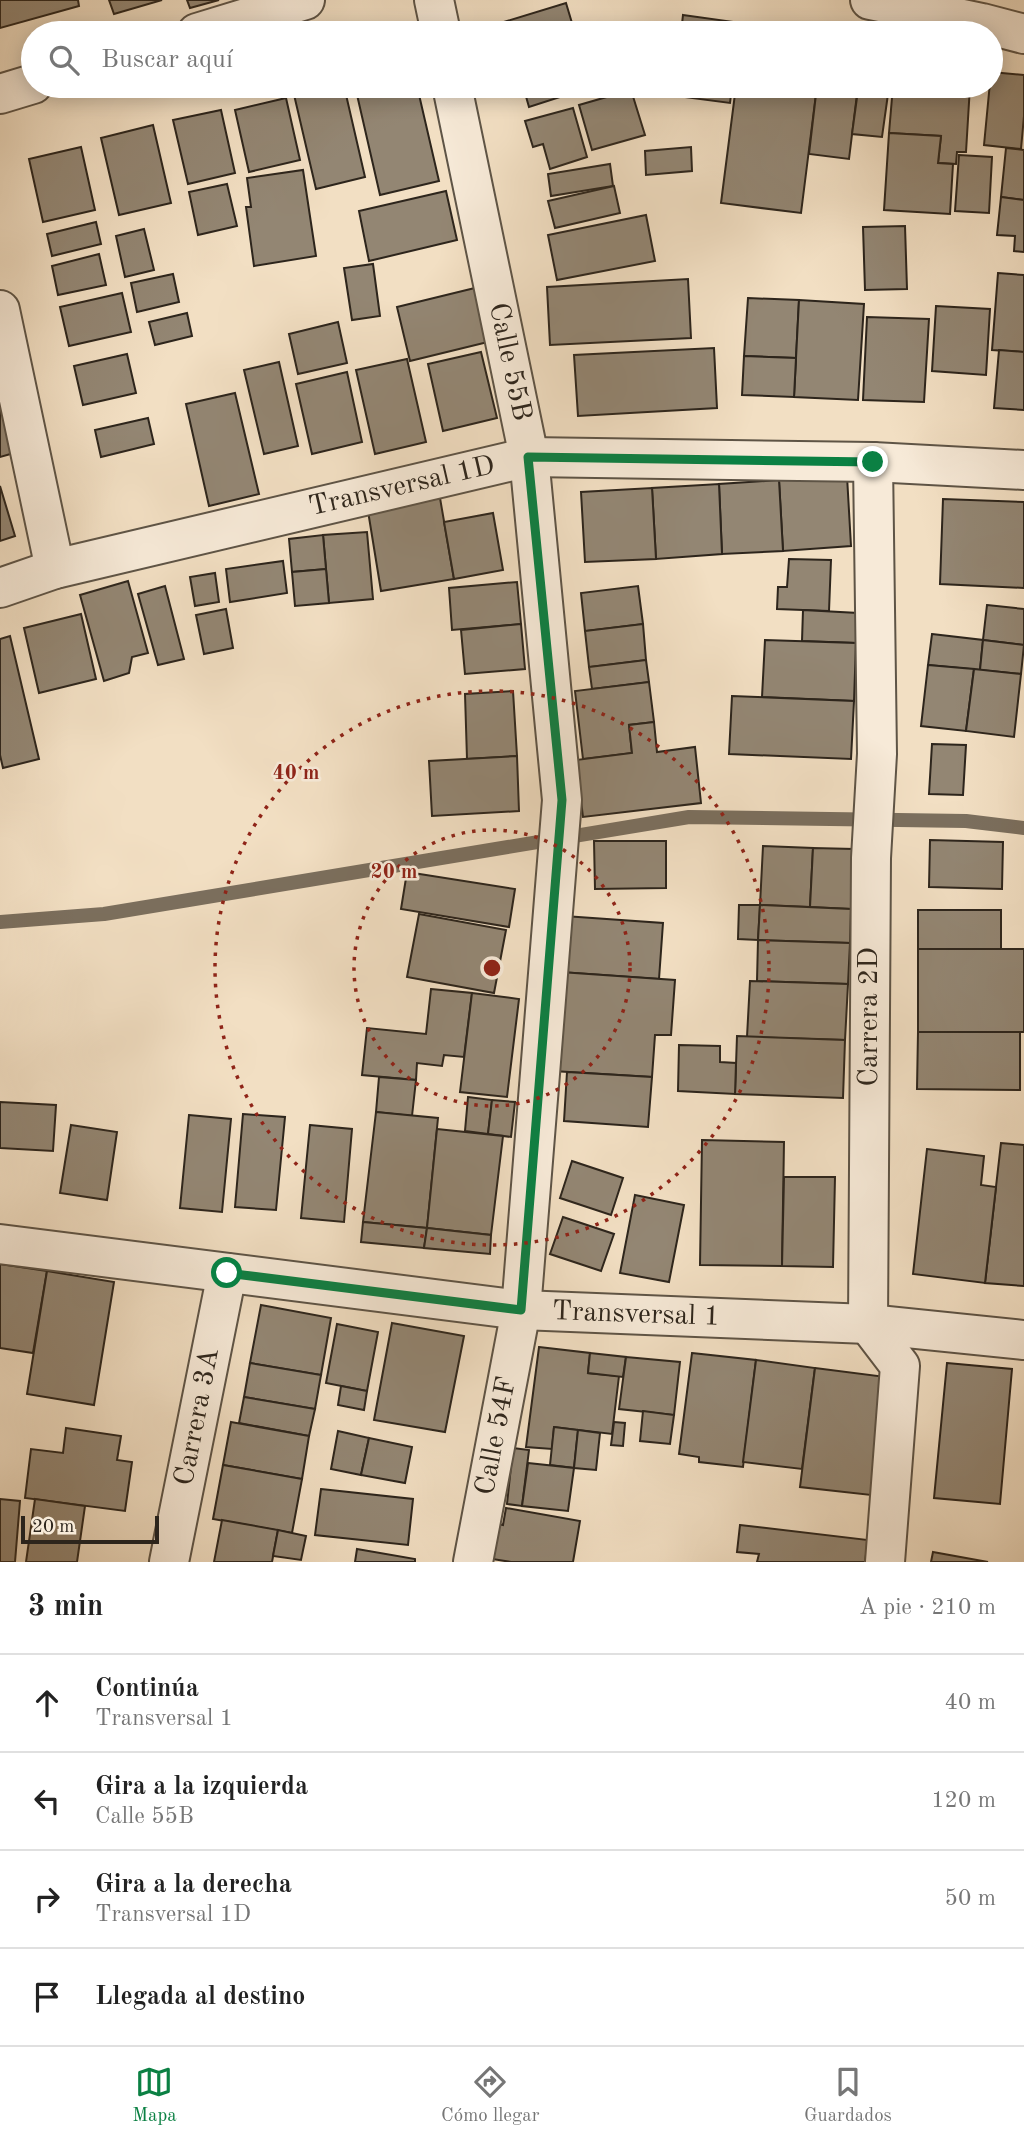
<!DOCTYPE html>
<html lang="es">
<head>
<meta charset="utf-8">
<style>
	body { margin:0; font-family:"Old Standard TT",serif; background:#f6f6f6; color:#222 }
	.scale { position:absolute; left:21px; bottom:18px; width:138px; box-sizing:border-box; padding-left:7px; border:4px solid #2d251c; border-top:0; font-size:19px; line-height:24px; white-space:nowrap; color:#2d251c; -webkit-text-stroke:5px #f7ead8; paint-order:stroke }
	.stop { position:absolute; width:21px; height:21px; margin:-16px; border:5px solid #0b8043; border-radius:50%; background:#fff }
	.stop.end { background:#0b8043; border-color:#fff; box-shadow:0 2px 7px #0008 }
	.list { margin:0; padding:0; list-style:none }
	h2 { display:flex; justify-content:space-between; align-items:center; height:91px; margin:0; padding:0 28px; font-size:30px }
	h2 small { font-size:23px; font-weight:400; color:#767676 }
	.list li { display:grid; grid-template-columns:46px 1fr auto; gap:21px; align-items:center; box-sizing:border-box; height:98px; padding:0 28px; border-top:2px solid #e0e0e0 }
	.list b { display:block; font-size:26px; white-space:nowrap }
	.list p { margin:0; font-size:23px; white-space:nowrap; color:#767676 }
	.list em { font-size:23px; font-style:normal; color:#767676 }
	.icon { flex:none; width:38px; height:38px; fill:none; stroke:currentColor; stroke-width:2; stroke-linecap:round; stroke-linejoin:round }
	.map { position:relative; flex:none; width:1024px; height:1562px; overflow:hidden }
	.search { position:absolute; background:#fff; box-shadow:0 4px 18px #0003; left:21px; right:21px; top:21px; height:77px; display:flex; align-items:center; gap:18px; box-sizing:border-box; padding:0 24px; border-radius:38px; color:#767676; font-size:26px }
	.sheet { height:483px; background:#fff }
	nav { display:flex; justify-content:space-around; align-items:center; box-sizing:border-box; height:98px; border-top:2px solid #e0e0e0; background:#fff; font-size:19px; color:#767676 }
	nav a { display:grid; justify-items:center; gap:4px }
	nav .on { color:#0b8043 }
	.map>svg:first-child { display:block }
</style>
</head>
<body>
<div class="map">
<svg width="1024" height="1562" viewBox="0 0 1024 1562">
	<rect width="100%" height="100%" fill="#f2dfc3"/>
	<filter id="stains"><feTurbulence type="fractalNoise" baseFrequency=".00286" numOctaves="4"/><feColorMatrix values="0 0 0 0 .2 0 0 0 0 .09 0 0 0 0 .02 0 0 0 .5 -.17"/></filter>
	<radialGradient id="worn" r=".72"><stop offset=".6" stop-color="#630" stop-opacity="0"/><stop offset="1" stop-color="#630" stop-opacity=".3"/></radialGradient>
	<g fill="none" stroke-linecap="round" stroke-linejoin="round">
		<polyline stroke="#7b6f5e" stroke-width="14" points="0,922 104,914 689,817 966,821 1024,828"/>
	</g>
	<g fill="#938673" stroke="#2d251c" stroke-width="2">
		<polygon points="0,0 78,0 79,6 0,28"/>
		<polygon points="109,0 162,0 114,14"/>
		<polygon points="187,0 219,0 190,8"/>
		<polygon points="566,3 575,33 507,33 504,22"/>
		<polygon points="683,15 741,23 739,33 681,33"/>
		<polygon points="664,23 665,33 639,33 638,28"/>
		<polygon points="991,72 1024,75 1024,116 1021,149 984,145"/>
		<polygon points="292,86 344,86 365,177 316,189"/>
		<polygon points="355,86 417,86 439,181 380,195"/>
		<polygon points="523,86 591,86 591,87 529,107"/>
		<polygon points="648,86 675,86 675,89 650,94"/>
		<polygon points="685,86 732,86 730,103 684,97"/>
		<polygon points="736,86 817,86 801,213 721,203"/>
		<polygon points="817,86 858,86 849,159 809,154"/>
		<polygon points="858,86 889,86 888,94 858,90"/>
		<polygon points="893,86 970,86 966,152 957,152 956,164 938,163 941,136 889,133"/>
		<polygon points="631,90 645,135 592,150 579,105"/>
		<polygon points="858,90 888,94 882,137 852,134"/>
		<polygon points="286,98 300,160 249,172 235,110"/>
		<polygon points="573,108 587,157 550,169 543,144 533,147 525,121"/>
		<polygon points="221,110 235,173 188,184 173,120"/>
		<polygon points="153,125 171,203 119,215 101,138"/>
		<polygon points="889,133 941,136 938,163 953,164 950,214 884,210"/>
		<polygon points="81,147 95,210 43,222 29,159"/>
		<polygon points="691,147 692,171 646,175 645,151"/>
		<polygon points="1006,148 1024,150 1024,200 1001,197"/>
		<polygon points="959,155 992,157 989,213 955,211"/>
		<polygon points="610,164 613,186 551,196 548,174"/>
		<polygon points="303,170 316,256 254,266 246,207 251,207 247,178"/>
		<polygon points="227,184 237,226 198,235 189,192"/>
		<polygon points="614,186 620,213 555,228 548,201"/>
		<polygon points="446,191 457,240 369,261 359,211"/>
		<polygon points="1001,197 1024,200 1024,252 1014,251 1015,236 997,235"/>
		<polygon points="646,215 655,261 557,280 548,235"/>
		<polygon points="96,222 101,244 52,256 47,234"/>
		<polygon points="905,226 907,289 865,290 863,227"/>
		<polygon points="144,229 154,270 125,277 116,236"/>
		<polygon points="99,254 106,285 58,295 52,266"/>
		<polygon points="373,264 380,316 352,320 344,268"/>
		<polygon points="998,273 1024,275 1024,352 992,350"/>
		<polygon points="173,274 179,302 137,312 131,283"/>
		<polygon points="688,279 691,338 550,345 547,287"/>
		<polygon points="483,286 496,340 410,361 397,307"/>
		<polygon points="122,293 131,332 69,346 60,307"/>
		<polygon points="748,298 799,300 796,358 744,356"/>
		<polygon points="799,300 864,304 858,400 794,397"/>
		<polygon points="936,306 990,309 986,375 932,371"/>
		<polygon points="187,313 192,336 155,345 149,322"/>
		<polygon points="867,317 929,319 924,402 863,400"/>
		<polygon points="338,322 347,363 298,374 289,334"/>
		<polygon points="714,348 717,408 578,416 574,355"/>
		<polygon points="999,350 1024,352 1024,410 994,408"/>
		<polygon points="481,352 497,418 443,431 428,364"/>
		<polygon points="127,354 136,393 83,405 74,366"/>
		<polygon points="744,356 796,358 794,397 742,395"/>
		<polygon points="407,359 426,442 375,454 356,370"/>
		<polygon points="279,362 298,446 264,454 244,370"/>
		<polygon points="347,372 362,442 312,454 296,384"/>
		<polygon points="235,393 259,494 209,506 186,404"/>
		<polygon points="0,406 14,453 0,457"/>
		<polygon points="148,418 154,444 101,457 95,430"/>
		<polygon points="847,476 851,546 783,551 779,480"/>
		<polygon points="779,480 783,551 722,554 719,484"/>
		<polygon points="719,484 722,554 656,559 652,488"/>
		<polygon points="0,486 15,536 0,541"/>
		<polygon points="652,488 656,559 585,562 581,492"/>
		<polygon points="440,498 454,579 381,591 368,511"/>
		<polygon points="943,499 1024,502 1024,588 940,584"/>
		<polygon points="493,513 503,570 454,579 444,522"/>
		<polygon points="367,532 373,599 329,603 323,535"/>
		<polygon points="323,535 326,569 292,572 289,539"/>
		<polygon points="789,559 831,560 829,611 777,609 778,587 787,587"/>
		<polygon points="283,561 287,593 230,602 226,569"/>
		<polygon points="326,569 329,603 295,606 292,572"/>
		<polygon points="215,573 219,602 195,606 190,577"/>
		<polygon points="128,581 148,653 132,657 129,673 104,681 80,595"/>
		<polygon points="517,582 521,624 452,630 449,588"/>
		<polygon points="165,586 184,659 158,665 138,594"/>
		<polygon points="638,586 643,624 585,631 581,593"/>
		<polygon points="987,605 1024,609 1024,645 983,640"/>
		<polygon points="226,609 233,648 204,654 196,615"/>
		<polygon points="803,610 858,613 856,643 802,641"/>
		<polygon points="81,614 96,679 39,693 24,628"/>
		<polygon points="521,624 525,669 465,674 461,630"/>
		<polygon points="643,624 646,660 589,667 585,631"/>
		<polygon points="932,634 983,640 980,670 928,665"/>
		<polygon points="10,636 39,759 3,768 0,755 0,639"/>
		<polygon points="765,640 856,643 854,701 762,697"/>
		<polygon points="983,640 1024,645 1021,674 980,670"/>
		<polygon points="646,660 649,682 592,689 589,667"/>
		<polygon points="928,665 974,669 966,731 921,726"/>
		<polygon points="974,669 1021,674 1014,737 966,731"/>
		<polygon points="649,682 654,722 629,725 632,753 583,759 575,691"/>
		<polygon points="513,691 517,756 467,759 465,694"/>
		<polygon points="732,696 854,701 851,759 729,754"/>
		<polygon points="654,722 657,752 695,747 701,803 583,817 576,760 632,753 629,725"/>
		<polygon points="932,744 966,745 963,795 929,794"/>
		<polygon points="517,756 519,811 432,816 429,761"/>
		<polygon points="930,840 1003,842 1002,889 929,887"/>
		<polygon points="594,841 666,841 666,888 595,889"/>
		<polygon points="763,846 813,848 810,907 760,905"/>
		<polygon points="813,848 854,849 851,909 810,907"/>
		<polygon points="407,872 515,889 509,927 401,909"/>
		<polygon points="739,905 760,905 758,940 738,939"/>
		<polygon points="760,905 851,909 850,943 758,940"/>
		<rect x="918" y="910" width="83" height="39"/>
		<polygon points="419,914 506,930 494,993 407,977"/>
		<polygon points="564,916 663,923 659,979 560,972"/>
		<polygon points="758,940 850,943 848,984 757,981"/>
		<rect x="918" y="949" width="106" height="83"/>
		<polygon points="560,972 675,980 671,1035 655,1035 652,1077 553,1071"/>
		<polygon points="750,981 848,984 845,1040 747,1037"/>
		<polygon points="431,989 472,993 464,1057 444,1055 442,1066 417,1063 416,1080 362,1075 367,1028 426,1034"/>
		<polygon points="472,993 519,999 507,1097 460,1092"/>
		<polygon points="918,1032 1020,1032 1020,1090 917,1089"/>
		<polygon points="737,1036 845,1040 843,1098 735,1094"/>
		<polygon points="679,1045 720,1046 720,1062 736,1063 735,1094 678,1091"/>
		<polygon points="567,1072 652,1077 648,1127 564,1121"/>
		<polygon points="379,1077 416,1080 412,1116 376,1112"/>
		<polygon points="468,1097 492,1100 488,1134 465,1131"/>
		<polygon points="492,1100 515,1102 511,1137 488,1134"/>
		<polygon points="0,1102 56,1105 53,1151 0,1148"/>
		<polygon points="376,1112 438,1118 427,1228 363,1222"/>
		<polygon points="243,1114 285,1117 276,1210 235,1207"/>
		<polygon points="189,1115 231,1119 222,1212 180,1208"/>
		<polygon points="71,1125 117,1132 107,1200 60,1193"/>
		<polygon points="310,1125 352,1129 344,1222 301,1218"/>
		<polygon points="437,1129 503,1136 491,1235 427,1228"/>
		<polygon points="702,1140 784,1142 782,1266 700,1265"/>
		<polygon points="1001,1143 1024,1145 1024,1286 985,1283"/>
		<polygon points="927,1149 984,1156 981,1185 996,1187 985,1283 913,1274"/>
		<polygon points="572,1161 623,1178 611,1215 560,1198"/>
		<polygon points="784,1177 835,1177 833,1267 782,1266"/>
		<polygon points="635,1195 684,1205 669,1282 620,1273"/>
		<polygon points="563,1217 614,1234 601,1271 550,1254"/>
		<polygon points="363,1222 427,1228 424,1248 361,1242"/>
		<polygon points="427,1228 491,1235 490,1254 424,1248"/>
		<polygon points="0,1264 47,1271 33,1353 0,1348"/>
		<polygon points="47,1271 114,1282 94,1405 27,1394"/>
		<polygon points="261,1305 331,1318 321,1375 250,1363"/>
		<polygon points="392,1323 464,1336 445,1432 374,1420"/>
		<polygon points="337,1324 378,1332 367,1391 326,1383"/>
		<polygon points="539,1347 590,1353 588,1373 619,1376 612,1434 554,1427 552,1449 526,1447"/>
		<polygon points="590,1353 626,1357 623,1377 588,1373"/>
		<polygon points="692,1353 756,1360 743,1467 699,1462 699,1457 679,1454"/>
		<polygon points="626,1357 680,1362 674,1415 619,1409"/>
		<polygon points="756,1360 815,1368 802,1469 743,1462"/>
		<polygon points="250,1363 321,1375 315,1409 244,1397"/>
		<polygon points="947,1363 1012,1369 1000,1504 934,1498"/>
		<polygon points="815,1368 886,1377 871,1495 800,1487"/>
		<polygon points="341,1386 367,1391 364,1410 338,1405"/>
		<polygon points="244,1397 315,1409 309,1436 239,1423"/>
		<polygon points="643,1411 674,1415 670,1444 640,1441"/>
		<polygon points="231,1422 309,1436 302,1479 223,1465"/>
		<polygon points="614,1422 625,1423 623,1446 611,1445"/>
		<polygon points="554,1427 578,1430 574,1468 550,1465"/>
		<polygon points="66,1428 121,1436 117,1460 132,1462 125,1511 25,1498 31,1449 63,1453"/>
		<polygon points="578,1430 600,1433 596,1470 574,1468"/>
		<polygon points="338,1431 369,1438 361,1475 331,1469"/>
		<polygon points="369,1438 412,1447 405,1483 361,1475"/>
		<polygon points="513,1448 529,1450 522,1506 507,1504"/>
		<polygon points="528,1463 574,1468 568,1511 522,1506"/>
		<polygon points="223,1465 302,1479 292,1533 213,1519"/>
		<polygon points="321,1489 413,1499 408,1545 315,1535"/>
		<polygon points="0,1499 20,1501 15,1562 0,1562"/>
		<polygon points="35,1499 85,1506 77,1562 26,1562"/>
		<polygon points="506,1508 580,1521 573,1562 511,1562 486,1558 492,1523 503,1525"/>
		<polygon points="222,1520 278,1530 272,1562 214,1562"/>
		<polygon points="740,1525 868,1540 865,1562 757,1562 759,1554 737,1552"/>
		<polygon points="278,1530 306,1536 301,1560 273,1556"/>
		<polygon points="357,1549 415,1559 415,1562 355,1562"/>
		<polygon points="933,1552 988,1562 931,1562"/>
	</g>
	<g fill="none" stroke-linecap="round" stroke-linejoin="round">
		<defs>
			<g id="minor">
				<polyline points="434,0 441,33"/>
				<polyline points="870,0 982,23 1024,34"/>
				<polyline points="197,33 305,0"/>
				<polyline points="452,86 529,457 562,800 521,1310 473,1562"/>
				<polyline points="0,94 33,84"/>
				<polyline points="0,310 55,569"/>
				<polyline points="873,462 877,754 871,858 868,1324 900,1366 885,1562"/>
				<polyline points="0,588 55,569 529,457 873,462 1024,470"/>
				<polyline points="0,1244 521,1310 868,1324 1024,1340"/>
				<polyline points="169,1562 227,1273"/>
			</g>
		</defs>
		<use href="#minor" stroke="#5e5446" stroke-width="42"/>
		<use href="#minor" stroke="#f7ead8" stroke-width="38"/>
	</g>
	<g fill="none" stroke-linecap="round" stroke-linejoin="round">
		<polyline stroke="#0b8043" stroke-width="9" points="227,1273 521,1310 562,800 528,457 873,462"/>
	</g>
	<g fill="none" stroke="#8f2418" stroke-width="3.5" stroke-dasharray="3.5 7">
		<circle cx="492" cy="968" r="138"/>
		<circle cx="492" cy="968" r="277"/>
	</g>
	<g text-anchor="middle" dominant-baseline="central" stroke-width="5" stroke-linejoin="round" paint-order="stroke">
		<g font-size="28" fill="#2d251c" stroke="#f7ead8">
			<text transform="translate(509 362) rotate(78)">Calle 55B</text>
			<text transform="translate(402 487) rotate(-13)">Transversal 1D</text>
			<text transform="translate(870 1017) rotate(-90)">Carrera 2D</text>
			<text transform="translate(636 1315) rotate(2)">Transversal 1</text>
			<text transform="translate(198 1417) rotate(-79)">Carrera 3A</text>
			<text transform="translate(497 1436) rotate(-79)">Calle 54F</text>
		</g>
	</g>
	<circle cx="492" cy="968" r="10" fill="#8f2418" stroke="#f7ead8" stroke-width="3.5"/>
	<g font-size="21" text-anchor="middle" font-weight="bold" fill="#8f2418" stroke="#f7ead8" stroke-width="5" stroke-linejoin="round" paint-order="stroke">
		<text x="296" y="779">40 m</text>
		<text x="394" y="878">20 m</text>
	</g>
	<rect width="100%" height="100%" filter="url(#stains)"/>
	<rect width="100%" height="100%" fill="url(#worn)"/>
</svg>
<div class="scale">20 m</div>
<div class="stop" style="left:227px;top:1273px"></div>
<div class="stop end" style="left:873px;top:462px"></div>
<div class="search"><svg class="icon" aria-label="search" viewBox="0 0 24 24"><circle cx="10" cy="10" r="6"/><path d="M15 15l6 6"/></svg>Buscar aquí</div>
</div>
<section class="sheet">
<h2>3 min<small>A pie · 210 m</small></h2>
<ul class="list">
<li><svg class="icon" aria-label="ahead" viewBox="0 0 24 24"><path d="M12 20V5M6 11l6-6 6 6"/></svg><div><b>Continúa</b><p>Transversal 1</p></div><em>40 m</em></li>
<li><svg class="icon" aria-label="left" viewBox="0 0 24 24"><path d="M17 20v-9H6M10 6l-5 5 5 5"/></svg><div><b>Gira a la izquierda</b><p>Calle 55B</p></div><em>120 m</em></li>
<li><svg class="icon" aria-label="right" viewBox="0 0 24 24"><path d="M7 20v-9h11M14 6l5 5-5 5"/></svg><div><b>Gira a la derecha</b><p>Transversal 1D</p></div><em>50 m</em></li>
<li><svg class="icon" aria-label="arrive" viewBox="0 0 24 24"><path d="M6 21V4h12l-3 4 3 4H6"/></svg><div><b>Llegada al destino</b></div></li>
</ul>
</section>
<nav>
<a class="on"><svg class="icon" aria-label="map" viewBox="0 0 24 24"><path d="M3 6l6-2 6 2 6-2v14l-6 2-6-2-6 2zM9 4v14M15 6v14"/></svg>Mapa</a>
<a><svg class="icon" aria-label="directions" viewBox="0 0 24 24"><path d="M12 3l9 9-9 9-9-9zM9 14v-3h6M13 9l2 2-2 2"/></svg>Cómo llegar</a>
<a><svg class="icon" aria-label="saved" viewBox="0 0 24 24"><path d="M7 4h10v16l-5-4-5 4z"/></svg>Guardados</a>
</nav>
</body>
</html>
